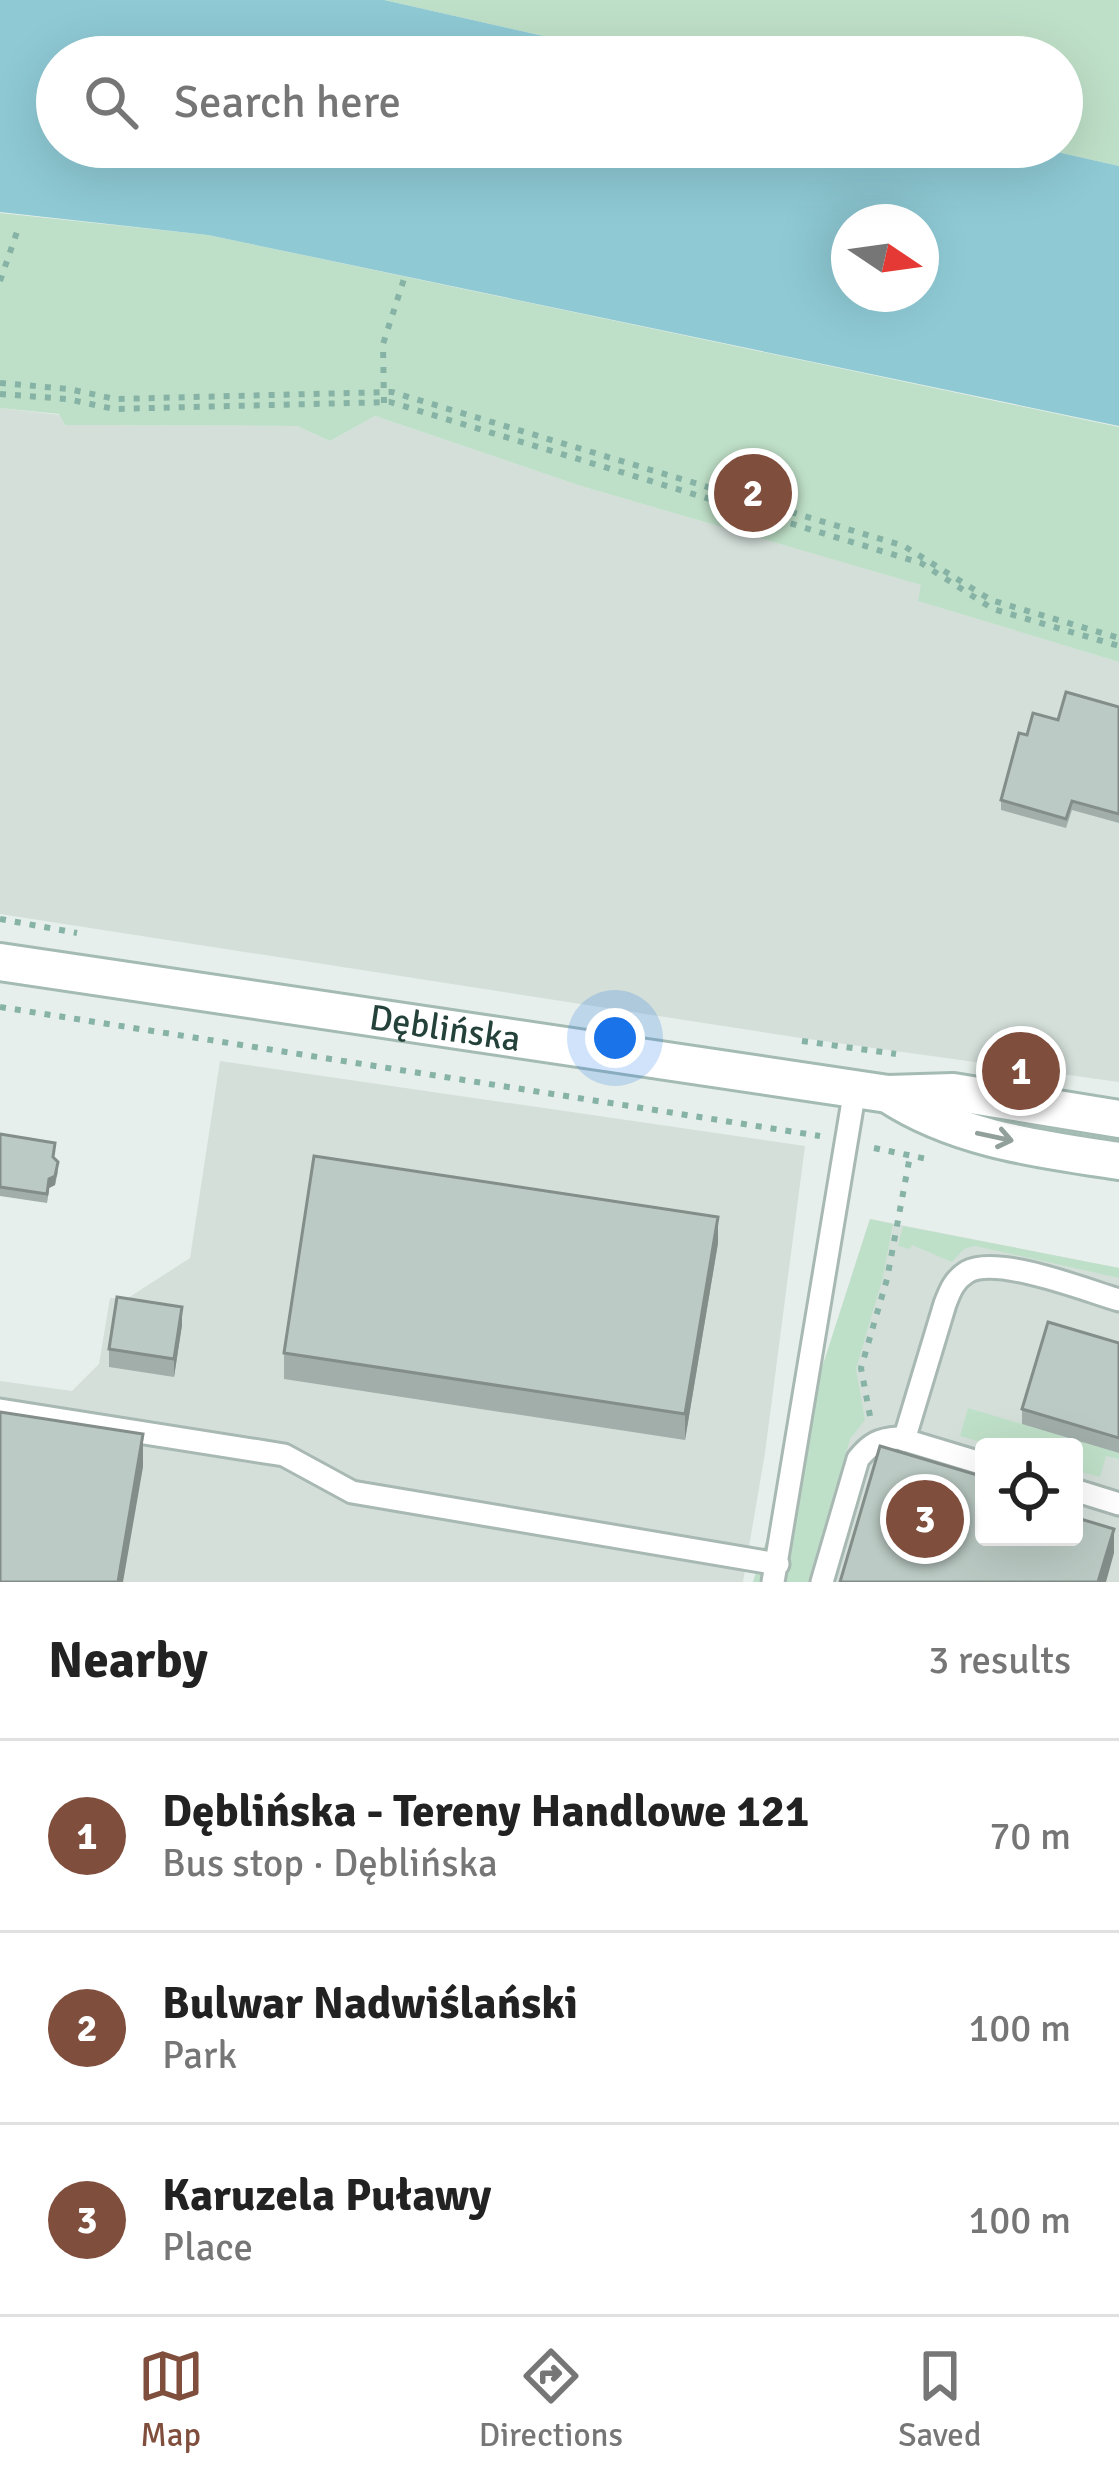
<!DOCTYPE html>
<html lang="en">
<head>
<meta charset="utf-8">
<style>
	body { margin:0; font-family:Signika,sans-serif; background:#f6f6f6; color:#222 }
	.controls { position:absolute; right:36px; bottom:36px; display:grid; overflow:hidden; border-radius:12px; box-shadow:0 12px 48px #0002 }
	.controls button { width:108px; height:108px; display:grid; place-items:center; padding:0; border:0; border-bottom:3px solid #e0e0e0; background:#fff; color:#222; font:60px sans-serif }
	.compass { position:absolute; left:831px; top:204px; width:108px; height:108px; border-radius:50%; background:#fff; box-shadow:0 12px 48px #0002; rotate:103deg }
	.you { position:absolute; left:615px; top:1038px; width:42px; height:42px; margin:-30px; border:9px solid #fff; border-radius:50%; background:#1a73e8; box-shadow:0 0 0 18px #1a73e833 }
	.badge { display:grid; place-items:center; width:78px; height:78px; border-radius:50%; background:#804e3d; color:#fff; font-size:39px; font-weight:700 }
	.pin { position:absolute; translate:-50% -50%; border:6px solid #fff; box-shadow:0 3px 12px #0006 }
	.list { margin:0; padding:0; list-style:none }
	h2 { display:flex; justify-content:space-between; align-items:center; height:156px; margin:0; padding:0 48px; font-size:51px }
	h2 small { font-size:39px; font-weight:400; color:#767676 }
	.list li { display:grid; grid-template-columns:78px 1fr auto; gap:36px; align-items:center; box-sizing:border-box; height:192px; padding:0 48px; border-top:3px solid #e0e0e0 }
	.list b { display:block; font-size:45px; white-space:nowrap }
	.list p { margin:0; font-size:39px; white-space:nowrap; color:#767676 }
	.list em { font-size:39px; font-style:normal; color:#767676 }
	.icon { flex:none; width:66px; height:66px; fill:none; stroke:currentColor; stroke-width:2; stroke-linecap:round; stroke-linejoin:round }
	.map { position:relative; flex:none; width:1119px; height:1582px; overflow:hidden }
	.search { position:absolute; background:#fff; box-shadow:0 12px 48px #0002; left:36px; right:36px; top:36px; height:132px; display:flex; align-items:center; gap:30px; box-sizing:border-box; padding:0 42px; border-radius:66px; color:#767676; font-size:45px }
	.sheet { height:732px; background:#fff }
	nav { display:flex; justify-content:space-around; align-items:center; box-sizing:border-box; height:168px; border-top:3px solid #e0e0e0; background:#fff; font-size:33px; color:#767676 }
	nav a { display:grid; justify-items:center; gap:6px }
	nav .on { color:#804e3d }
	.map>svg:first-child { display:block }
</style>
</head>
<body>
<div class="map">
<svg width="1119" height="1582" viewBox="0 0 1119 1582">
	<rect width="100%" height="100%" fill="#e6efeb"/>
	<g fill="#d4dfda" fill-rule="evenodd">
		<polygon points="0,408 60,415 65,425 297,426 330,441 375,416 581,486 922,585 919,601 1119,662 1119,1082 794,1037 0,914"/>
		<polygon points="220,1061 805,1146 765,1453 743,1582 0,1582 0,1381 72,1391 99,1364 110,1298 128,1298 190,1258"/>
		<path d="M 870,1219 L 1119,1268 L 1119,1582 L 753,1582 ZM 984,1447 L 1074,1447 L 1074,1537 L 984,1537 Z"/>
	</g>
	<g fill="#bfe0c8">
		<polygon points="384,0 1119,0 1119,166 1035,147 1062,147 1062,57 636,57"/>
		<polygon points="0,213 208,235 1119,427 1119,662 918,601 921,585 581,486 375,416 330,441 297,426 65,425 59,414 0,408"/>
		<polygon points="870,1219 893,1224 883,1277 856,1369 865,1420 850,1439 808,1582 753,1582"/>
		<polygon points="903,1226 1119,1268 1119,1278 975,1246 964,1249 952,1262 912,1245 910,1249 898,1246"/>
		<polygon points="968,1408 1119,1453 1119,1459 1106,1456 1100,1477 1074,1470 1074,1447 998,1447 960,1436"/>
	</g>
	<path fill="#8ec9d4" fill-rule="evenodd" d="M 0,0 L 384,0 L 636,57 L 57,57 L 57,147 L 1035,147 L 1119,166 L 1119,426 L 208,235 L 0,212 ZM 849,222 L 921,222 L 921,294 L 849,294 Z"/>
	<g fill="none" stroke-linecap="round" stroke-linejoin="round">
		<defs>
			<g id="service">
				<polyline points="0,1410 284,1455 352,1492 778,1564"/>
				<path d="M 904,1440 L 945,1304 C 950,1291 954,1280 967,1272 C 997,1255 1085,1290 1119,1300"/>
				<polyline points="1074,1490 1119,1504"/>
				<polyline points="773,1582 855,1089"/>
				<path d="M 822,1582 L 858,1459 C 870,1444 879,1439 898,1438 L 984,1464"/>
			</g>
			<g id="secondary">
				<path id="s1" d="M 0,962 L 888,1094 L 953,1092 L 1119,1119"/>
				<path d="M 888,1094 C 956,1139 1040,1149 1119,1161"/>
			</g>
		</defs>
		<use href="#service" stroke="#a8b8b2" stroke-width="27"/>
		<use href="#secondary" stroke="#a4bbb3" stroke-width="42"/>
		<g stroke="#86b3a5" stroke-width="6" stroke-dasharray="6 9" stroke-linecap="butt">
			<polyline points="0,281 18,229"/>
			<polyline points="0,383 69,389 115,399 392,392 904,546 991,600 1119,638"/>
			<polyline points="0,394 67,399 114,409 390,402 921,563 993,609 1119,646"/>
			<polyline points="384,403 383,344 404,279"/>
			<polyline points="0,919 77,933"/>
			<polyline points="0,1007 820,1136"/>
			<polyline points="802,1041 896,1054"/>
			<polyline points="874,1148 932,1160"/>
			<polyline points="870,1416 861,1368 887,1279 910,1156"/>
		</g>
		<use href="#service" stroke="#fff" stroke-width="21"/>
		<use href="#secondary" stroke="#fff" stroke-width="36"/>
	</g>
	<g fill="#a1aea9">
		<polygon points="1119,707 1119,823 1072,810 1066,828 1001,810 1001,800 1027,735 1058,720"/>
		<polygon points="0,1134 54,1159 58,1172 55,1185 49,1188 47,1203 0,1196"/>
		<polygon points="718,1243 685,1440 284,1379 284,1353"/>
		<polygon points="182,1325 174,1377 109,1367 109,1349"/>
		<polygon points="1119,1343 1119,1453 1022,1424 1022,1409"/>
	</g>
	<g fill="#838d89">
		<polygon points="58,1162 55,1185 49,1188 47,1203 49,1179"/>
		<polygon points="718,1217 718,1243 685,1440 685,1414"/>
		<polygon points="182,1307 182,1325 174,1377 174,1359"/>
		<polygon points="143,1434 143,1467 123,1582 118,1582"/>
		<polygon points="1114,1529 1114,1553 1106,1582 1098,1582"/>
	</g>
	<g fill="#bbcac4" stroke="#838d89" stroke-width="3">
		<polygon points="1066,692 1119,707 1119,814 1072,801 1066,819 1001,800 1019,733 1027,735 1033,713 1058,720"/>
		<polygon points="0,1134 55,1143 53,1157 58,1162 55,1176 49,1179 47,1194 0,1187"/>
		<polygon points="314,1156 718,1217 685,1414 284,1353"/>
		<polygon points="117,1297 182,1307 174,1359 109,1349"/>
		<polygon points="1048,1322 1119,1343 1119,1438 1022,1409"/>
		<polygon points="0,1412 143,1434 118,1582 0,1582"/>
		<polygon points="880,1446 984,1477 984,1537 1074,1537 1074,1517 1114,1529 1098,1582 840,1582"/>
	</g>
	<defs><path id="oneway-shaft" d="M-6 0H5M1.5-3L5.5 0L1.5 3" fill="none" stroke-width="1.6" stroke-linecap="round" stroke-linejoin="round" transform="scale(3)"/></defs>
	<use stroke="#92a09c" href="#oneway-shaft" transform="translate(995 1137) rotate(12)"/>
	<g text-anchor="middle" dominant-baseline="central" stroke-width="10" stroke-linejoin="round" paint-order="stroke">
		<g font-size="36" fill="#24423a" stroke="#f7fbf9">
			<text stroke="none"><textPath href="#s1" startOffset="450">Dęblińska</textPath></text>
		</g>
	</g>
</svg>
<div class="controls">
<button><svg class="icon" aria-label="locate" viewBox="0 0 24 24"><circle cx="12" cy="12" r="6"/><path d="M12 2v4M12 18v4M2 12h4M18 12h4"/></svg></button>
</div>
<svg class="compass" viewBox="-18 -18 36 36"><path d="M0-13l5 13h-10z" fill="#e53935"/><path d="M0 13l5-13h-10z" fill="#767676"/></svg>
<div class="you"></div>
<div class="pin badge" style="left:1021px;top:1071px">1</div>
<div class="pin badge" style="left:753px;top:493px">2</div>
<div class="pin badge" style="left:925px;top:1519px">3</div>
<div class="search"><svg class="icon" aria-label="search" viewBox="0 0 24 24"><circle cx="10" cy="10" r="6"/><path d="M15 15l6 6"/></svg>Search here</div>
</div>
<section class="sheet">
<h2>Nearby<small>3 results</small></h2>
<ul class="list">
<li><span class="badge">1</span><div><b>Dęblińska - Tereny Handlowe 121</b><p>Bus stop · Dęblińska</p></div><em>70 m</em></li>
<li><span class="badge">2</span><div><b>Bulwar Nadwiślański</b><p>Park</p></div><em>100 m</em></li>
<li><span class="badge">3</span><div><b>Karuzela Puławy</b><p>Place</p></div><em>100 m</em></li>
</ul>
</section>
<nav>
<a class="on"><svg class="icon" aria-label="map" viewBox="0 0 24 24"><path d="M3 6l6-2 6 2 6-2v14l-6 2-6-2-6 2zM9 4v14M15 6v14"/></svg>Map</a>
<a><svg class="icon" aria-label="directions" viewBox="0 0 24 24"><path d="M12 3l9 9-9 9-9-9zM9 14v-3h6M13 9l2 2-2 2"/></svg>Directions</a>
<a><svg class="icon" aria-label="saved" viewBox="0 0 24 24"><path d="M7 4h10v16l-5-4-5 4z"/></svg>Saved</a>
</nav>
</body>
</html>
